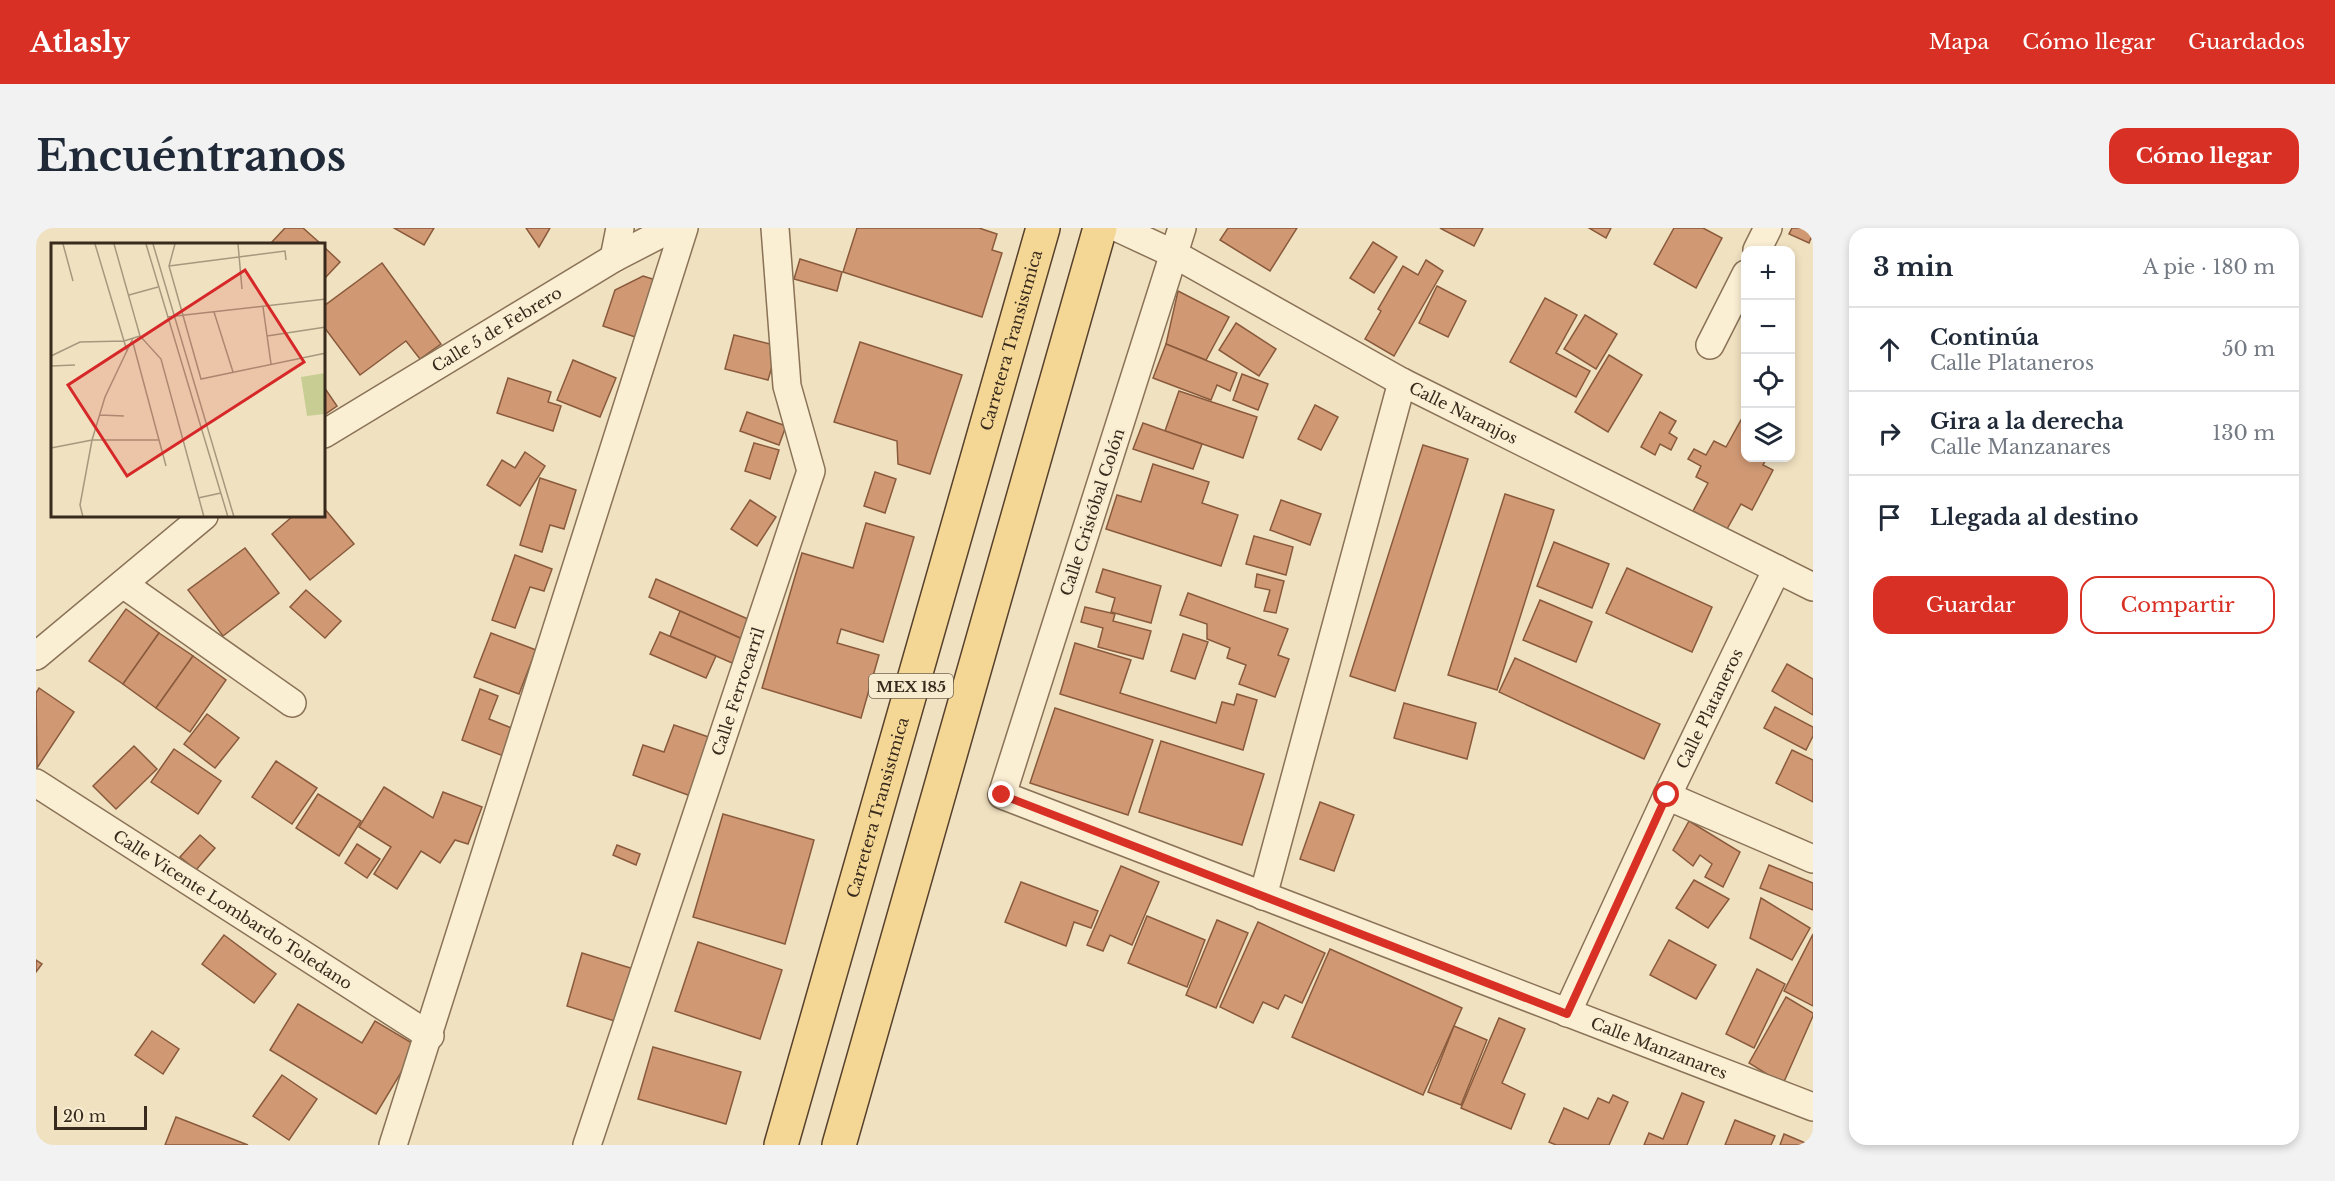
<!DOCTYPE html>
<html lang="es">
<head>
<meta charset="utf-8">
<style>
	body { margin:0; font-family:"Libre Baskerville",serif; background:#f2f2f3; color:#1f2937 }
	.controls { position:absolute; right:18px; top:18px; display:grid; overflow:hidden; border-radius:12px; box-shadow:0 3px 9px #0003 }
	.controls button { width:54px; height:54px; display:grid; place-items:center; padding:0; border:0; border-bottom:2px solid #e0e1e3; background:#fff; color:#1f2937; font:30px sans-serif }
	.scale { position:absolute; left:18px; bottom:15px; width:93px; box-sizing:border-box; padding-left:6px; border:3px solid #382a1c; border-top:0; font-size:16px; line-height:21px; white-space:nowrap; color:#382a1c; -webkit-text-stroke:4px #f7ebd0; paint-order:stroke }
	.stop { position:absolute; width:18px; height:18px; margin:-14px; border:4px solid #d93025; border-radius:50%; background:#fff }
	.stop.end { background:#d93025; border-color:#fff; box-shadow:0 2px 6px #0008 }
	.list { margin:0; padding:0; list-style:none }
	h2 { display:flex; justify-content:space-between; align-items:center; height:78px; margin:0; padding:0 24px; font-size:26px }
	h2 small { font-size:20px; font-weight:400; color:#747a83 }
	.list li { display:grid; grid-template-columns:39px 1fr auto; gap:18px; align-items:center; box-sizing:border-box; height:84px; padding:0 24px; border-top:2px solid #e0e1e3 }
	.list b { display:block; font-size:22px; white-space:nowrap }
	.list p { margin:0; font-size:20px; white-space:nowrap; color:#747a83 }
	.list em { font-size:20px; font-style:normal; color:#747a83 }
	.actions { display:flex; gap:12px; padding:18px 24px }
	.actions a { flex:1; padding:14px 0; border:2px solid #d93025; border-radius:18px; text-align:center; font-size:21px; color:#d93025 }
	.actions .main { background:#d93025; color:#fff }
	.icon { flex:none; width:33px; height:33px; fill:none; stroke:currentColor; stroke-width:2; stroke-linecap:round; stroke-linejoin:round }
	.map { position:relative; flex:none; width:1777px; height:917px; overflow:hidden; border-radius:18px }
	header { display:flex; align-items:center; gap:36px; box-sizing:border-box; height:84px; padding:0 30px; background:#d93025; color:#fff }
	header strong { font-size:28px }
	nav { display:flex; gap:33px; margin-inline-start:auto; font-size:21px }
	.intro { display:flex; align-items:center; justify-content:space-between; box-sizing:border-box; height:144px; padding:0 36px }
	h1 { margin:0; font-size:42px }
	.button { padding:15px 27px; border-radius:18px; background:#d93025; color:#fff; font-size:21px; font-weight:700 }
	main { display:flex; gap:36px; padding:0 36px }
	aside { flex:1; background:#fff; border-radius:18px; box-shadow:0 3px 9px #0003 }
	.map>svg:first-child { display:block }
</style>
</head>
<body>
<header>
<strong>Atlasly</strong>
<nav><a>Mapa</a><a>Cómo llegar</a><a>Guardados</a></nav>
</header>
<div class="intro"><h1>Encuéntranos</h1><a class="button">Cómo llegar</a></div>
<main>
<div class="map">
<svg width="1777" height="917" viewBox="0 0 1777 917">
	<rect width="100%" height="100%" fill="#f0e1c0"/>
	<g fill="#d09974" stroke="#8a5a3c" stroke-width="1.5">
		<polygon points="249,0 267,0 285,16 234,16"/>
		<polygon points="358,0 398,0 388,17"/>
		<polygon points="490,0 514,0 503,19"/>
		<polygon points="821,0 943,0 961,6 956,22 966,25 946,89 807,44"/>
		<polygon points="1192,0 1261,0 1234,43 1184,12"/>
		<polygon points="1404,0 1447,0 1438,18"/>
		<polygon points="1553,0 1575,0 1570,10"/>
		<polygon points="1638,0 1667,0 1686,10 1660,60 1618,36"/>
		<polygon points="1756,0 1777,0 1777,11 1775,10 1773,15 1753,6"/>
		<polygon points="1337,14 1361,29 1338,65 1314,50"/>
		<polygon points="288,19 304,34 288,51"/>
		<polygon points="764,31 806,44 801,63 758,51"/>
		<polygon points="1390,32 1407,43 1358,128 1329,111 1345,83 1342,81 1367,38 1382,47"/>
		<polygon points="346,35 405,116 384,131 370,113 324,147 288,99 288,78"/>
		<polygon points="607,48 629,55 608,112 567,98 579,62"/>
		<polygon points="1401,58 1430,73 1412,109 1383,95"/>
		<polygon points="1142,63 1193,89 1170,132 1130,116"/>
		<polygon points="1509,70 1541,87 1520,125 1554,143 1540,169 1474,134"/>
		<polygon points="1549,87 1581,106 1560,141 1528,121"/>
		<polygon points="1200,95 1240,121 1223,148 1183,122"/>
		<polygon points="698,107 742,118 732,152 689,141"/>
		<polygon points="824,114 926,147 894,246 862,236 861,213 798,194"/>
		<polygon points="1130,116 1201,145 1194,163 1181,157 1175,172 1117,150"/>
		<polygon points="1573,127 1606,147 1572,204 1539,184"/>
		<polygon points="537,132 580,150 564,189 521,172"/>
		<polygon points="1206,146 1232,156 1222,182 1197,172"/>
		<polygon points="472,150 515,164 512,174 525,178 517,203 461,185"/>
		<polygon points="288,159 301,178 288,187"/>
		<polygon points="1143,163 1221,189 1207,230 1129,203"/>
		<polygon points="1279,177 1302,189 1285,222 1262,211"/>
		<polygon points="1710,183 1710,230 1731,230 1727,237 1737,242 1716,282 1705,276 1691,301 1657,283 1672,255 1660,249 1665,238 1652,231 1658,221 1670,227 1678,213 1690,219"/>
		<polygon points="711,184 750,198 743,217 704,203"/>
		<polygon points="1624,184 1640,193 1633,205 1641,210 1635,222 1624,216 1619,227 1605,219"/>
		<polygon points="1107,195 1166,216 1157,241 1097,221"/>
		<polygon points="718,215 743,222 734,251 709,243"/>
		<polygon points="1387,217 1432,231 1359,463 1314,448"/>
		<polygon points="489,224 509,238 484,278 451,257 466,232 479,240"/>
		<polygon points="1117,236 1173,254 1166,275 1202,287 1185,338 1070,301 1081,267 1105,274"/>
		<polygon points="839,244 860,251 849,285 828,278"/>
		<polygon points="504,250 540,262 528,301 514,297 506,324 484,317"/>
		<polygon points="1469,266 1518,282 1461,462 1412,447"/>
		<polygon points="714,272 740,289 721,318 695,301"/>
		<polygon points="1245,272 1285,286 1274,317 1234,302"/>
		<polygon points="288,280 318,316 274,352 236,306 257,288 288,288"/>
		<polygon points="830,295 878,309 847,414 805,401 801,415 843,427 825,490 726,460 766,325 817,340"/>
		<polygon points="1218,308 1257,319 1250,347 1210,336"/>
		<polygon points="1518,314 1573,336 1556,380 1501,358"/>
		<polygon points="209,320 243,365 187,408 152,362"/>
		<polygon points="479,327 516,341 508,363 494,359 479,400 456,392"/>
		<polygon points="1591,340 1676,379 1656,424 1570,385"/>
		<polygon points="1067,341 1125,358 1115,395 1075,384 1079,370 1060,364"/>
		<polygon points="1221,346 1248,353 1240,385 1228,383 1234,362 1219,359"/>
		<polygon points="620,351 721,395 713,414 613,369"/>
		<polygon points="270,362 305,393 289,410 254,379"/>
		<polygon points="1152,365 1252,401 1242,427 1253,431 1239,469 1203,456 1210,437 1191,430 1194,420 1171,411 1171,396 1144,387"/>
		<polygon points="1504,372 1556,394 1540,434 1487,412"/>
		<polygon points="1049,379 1079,386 1077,393 1115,403 1107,431 1062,419 1067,400 1045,394"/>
		<polygon points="90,381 123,405 87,456 53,433"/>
		<polygon points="644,383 713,414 703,438 634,408"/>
		<polygon points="624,404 680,428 670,450 614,426"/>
		<polygon points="123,405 157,428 120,480 87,456"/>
		<polygon points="455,405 500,422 483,466 438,449"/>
		<polygon points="1147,406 1172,414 1159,451 1135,443"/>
		<polygon points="1039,415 1095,432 1084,465 1180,495 1186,474 1198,477 1201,466 1221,472 1207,522 1024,466"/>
		<polygon points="157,428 190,452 154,504 120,480"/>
		<polygon points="1479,430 1624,496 1608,531 1463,464"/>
		<polygon points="1751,436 1777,451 1777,487 1736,463"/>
		<polygon points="3,460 38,484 1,540 0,465"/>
		<polygon points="444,461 462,468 453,491 488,505 478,532 426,512"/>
		<polygon points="1368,475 1440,495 1431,531 1358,510"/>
		<polygon points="1739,479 1777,499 1777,508 1770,522 1728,500"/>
		<polygon points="1019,480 1117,512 1092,587 994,555"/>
		<polygon points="171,486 203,510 179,540 148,516"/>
		<polygon points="638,497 684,513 663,571 597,547 607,517 628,524"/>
		<polygon points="1125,513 1228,546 1206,617 1103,584"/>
		<polygon points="98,518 121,541 80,581 57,558"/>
		<polygon points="138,521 185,553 162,586 115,554"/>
		<polygon points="1756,522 1777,532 1777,574 1740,555"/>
		<polygon points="240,533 281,560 256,596 216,569"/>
		<polygon points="348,559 397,590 407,564 446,579 432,616 419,612 404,635 385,623 361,661 338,646 355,619 323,599"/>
		<polygon points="282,566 325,593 303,628 260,600"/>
		<polygon points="1284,574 1318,587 1298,643 1264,631"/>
		<polygon points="687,586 778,612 749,716 657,689"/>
		<polygon points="1653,593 1704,624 1687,659 1669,649 1676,636 1664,627 1657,638 1637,622"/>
		<polygon points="164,607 179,620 160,642 144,629"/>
		<polygon points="321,616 344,631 331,650 309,635"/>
		<polygon points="581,617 604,626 600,637 577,627"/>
		<polygon points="1733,637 1777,655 1777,682 1724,660"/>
		<polygon points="1085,638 1123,654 1096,717 1074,707 1067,723 1051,717"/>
		<polygon points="1658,652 1693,671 1672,700 1640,680"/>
		<polygon points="985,654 1062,683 1055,700 1038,694 1030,718 969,694"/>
		<polygon points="1725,670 1774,700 1756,732 1714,710"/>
		<polygon points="1111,688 1169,712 1151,759 1092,735"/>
		<polygon points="1181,692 1212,705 1180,780 1150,767"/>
		<polygon points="1222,694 1289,725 1266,775 1249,767 1242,781 1227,774 1217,795 1184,779"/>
		<polygon points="1777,706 1777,778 1748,763"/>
		<polygon points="188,707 240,746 218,775 166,736"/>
		<polygon points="1633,712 1680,737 1660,771 1614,747"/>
		<polygon points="662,714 746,742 724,811 639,783"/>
		<polygon points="1294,721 1426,780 1387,867 1256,809"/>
		<polygon points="546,725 601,742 585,795 531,778"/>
		<polygon points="0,732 6,736 0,744"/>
		<polygon points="1721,741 1749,756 1718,820 1690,806"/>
		<polygon points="1750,769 1777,785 1777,788 1747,856 1713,835"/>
		<polygon points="262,776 326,815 339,793 381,818 340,886 234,822"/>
		<polygon points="1463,790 1489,801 1466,855 1489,866 1475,901 1425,880"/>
		<polygon points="1418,798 1451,812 1425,877 1392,864"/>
		<polygon points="116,803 143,821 127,846 99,827"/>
		<polygon points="617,819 705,844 690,896 602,871"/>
		<polygon points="246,847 281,871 253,912 217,888"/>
		<polygon points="1646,865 1668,874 1651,917 1608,917 1613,905 1627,911"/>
		<polygon points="1577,867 1592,874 1573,917 1520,917 1513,914 1528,880 1552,891 1562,870 1573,875"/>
		<polygon points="140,889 212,917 129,917"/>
		<polygon points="1699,892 1739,908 1735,917 1689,917"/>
		<polygon points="1748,906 1774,917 1744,917"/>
	</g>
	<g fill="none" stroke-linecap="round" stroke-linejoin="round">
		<defs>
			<g id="street">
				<path id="s1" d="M 1082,0 L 1138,26 L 1366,154 L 1777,359"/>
				<path id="s2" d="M 1146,0 L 966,567 L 1777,879"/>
				<polyline points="1721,22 1732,0"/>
				<polyline points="578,30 584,0"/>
				<polyline points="1674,117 1710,46"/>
				<path id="s3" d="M 288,206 L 578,30 L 636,0"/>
				<polyline points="87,356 256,475"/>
				<polyline points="0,428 168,288"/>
				<path id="s4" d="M 0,555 L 394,808"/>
				<polyline points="1631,568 1777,631"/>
				<polyline points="1227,668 1366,154"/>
				<path id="s5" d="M 1531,785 L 1631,568 L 1741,341"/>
				<polyline points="357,917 648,0"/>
				<path id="s6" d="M 551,917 L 775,243 L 751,158 L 739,0"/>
			</g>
			<g id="primary">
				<path id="s7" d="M 745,917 L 1007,0"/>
				<polyline points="803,917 1064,0"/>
			</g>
		</defs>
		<use href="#street" stroke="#8a7257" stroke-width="30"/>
		<use href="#primary" stroke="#57402c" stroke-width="36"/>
		<use href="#street" stroke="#faeed3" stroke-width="27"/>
		<use href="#primary" stroke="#f5d795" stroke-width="33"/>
	</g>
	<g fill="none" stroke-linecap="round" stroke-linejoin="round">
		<polyline stroke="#d93025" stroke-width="8" points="966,567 1531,786 1631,567"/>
	</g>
	<g text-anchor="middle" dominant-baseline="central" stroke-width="4.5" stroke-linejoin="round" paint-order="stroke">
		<rect fill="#f7ebd0" stroke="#716452" stroke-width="1.5" x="833" y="446" width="84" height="24" rx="4.5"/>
		<g font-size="15" font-weight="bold" fill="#382a1c">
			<text x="875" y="458">MEX 185</text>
		</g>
		<g font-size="16" fill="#382a1c" stroke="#f7ebd0">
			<text stroke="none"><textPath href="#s3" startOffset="202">Calle 5 de Febrero</textPath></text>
			<text stroke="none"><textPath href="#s7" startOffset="837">Carretera Transistmica</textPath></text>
			<text stroke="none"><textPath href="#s1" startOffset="392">Calle Naranjos</textPath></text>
			<text transform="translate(1056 284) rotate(-72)">Calle Cristóbal Colón</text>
			<text stroke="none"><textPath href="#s6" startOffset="478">Calle Ferrocarril</textPath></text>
			<text stroke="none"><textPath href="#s5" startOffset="336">Calle Plataneros</textPath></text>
			<text stroke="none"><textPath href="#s7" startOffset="351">Carretera Transistmica</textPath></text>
			<text stroke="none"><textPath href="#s4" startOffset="234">Calle Vicente Lombardo Toledano</textPath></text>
			<text stroke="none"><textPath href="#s2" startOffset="1299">Calle Manzanares</textPath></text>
		</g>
	</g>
	<g transform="translate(15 15)">
		<rect width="274" height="274" fill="#f0e1c0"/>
		<path d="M 274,130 L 274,171 L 256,173 L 250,134 Z" fill="#c8ce93"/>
		<path fill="none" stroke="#a6987e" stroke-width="1.5" d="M 12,1 L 22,38M 44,1 L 76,108M 63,1 L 89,93 L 110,116 L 153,274M 95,1 L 177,274M 102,1 L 183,274M 124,1 L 118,23 L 150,136 L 275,110M 187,1 L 191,46M 118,23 L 234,8 L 235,17M 78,52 L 107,44M 212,64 L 220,121M 163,69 L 182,129M 116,74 L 275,56M 216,93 L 275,84M 82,100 L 115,223M 0,113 L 29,99 L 73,98 L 89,93M 0,123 L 24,122M 49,172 L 73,173M 0,205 L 41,197 L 108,197M 147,255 L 170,250M 32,274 L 29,262 L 41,197 L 54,154 L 82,95"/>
		<path fill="#d62828" fill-opacity="0.15" stroke="#d62828" stroke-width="3" d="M 194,27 L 253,119 L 76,233 L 17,142 Z"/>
		<rect width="274" height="274" fill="none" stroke="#382a1c" stroke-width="3"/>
	</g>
</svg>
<div class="controls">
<button>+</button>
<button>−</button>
<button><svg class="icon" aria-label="locate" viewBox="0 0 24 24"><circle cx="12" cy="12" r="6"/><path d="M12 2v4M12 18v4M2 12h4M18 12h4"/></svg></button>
<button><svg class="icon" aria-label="layers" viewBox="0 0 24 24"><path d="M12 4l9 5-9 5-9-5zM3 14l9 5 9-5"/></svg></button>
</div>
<div class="scale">20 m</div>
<div class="stop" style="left:1631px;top:567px"></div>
<div class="stop end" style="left:966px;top:567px"></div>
</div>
<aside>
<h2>3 min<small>A pie · 180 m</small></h2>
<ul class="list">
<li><svg class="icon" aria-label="ahead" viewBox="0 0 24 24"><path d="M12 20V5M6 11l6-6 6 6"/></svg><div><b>Continúa</b><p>Calle Plataneros</p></div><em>50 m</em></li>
<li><svg class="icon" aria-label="right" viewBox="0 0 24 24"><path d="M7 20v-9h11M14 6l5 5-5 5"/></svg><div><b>Gira a la derecha</b><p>Calle Manzanares</p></div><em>130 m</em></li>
<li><svg class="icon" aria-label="arrive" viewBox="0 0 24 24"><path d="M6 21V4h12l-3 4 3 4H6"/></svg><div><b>Llegada al destino</b></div></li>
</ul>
<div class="actions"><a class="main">Guardar</a><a>Compartir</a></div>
</aside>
</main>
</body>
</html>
